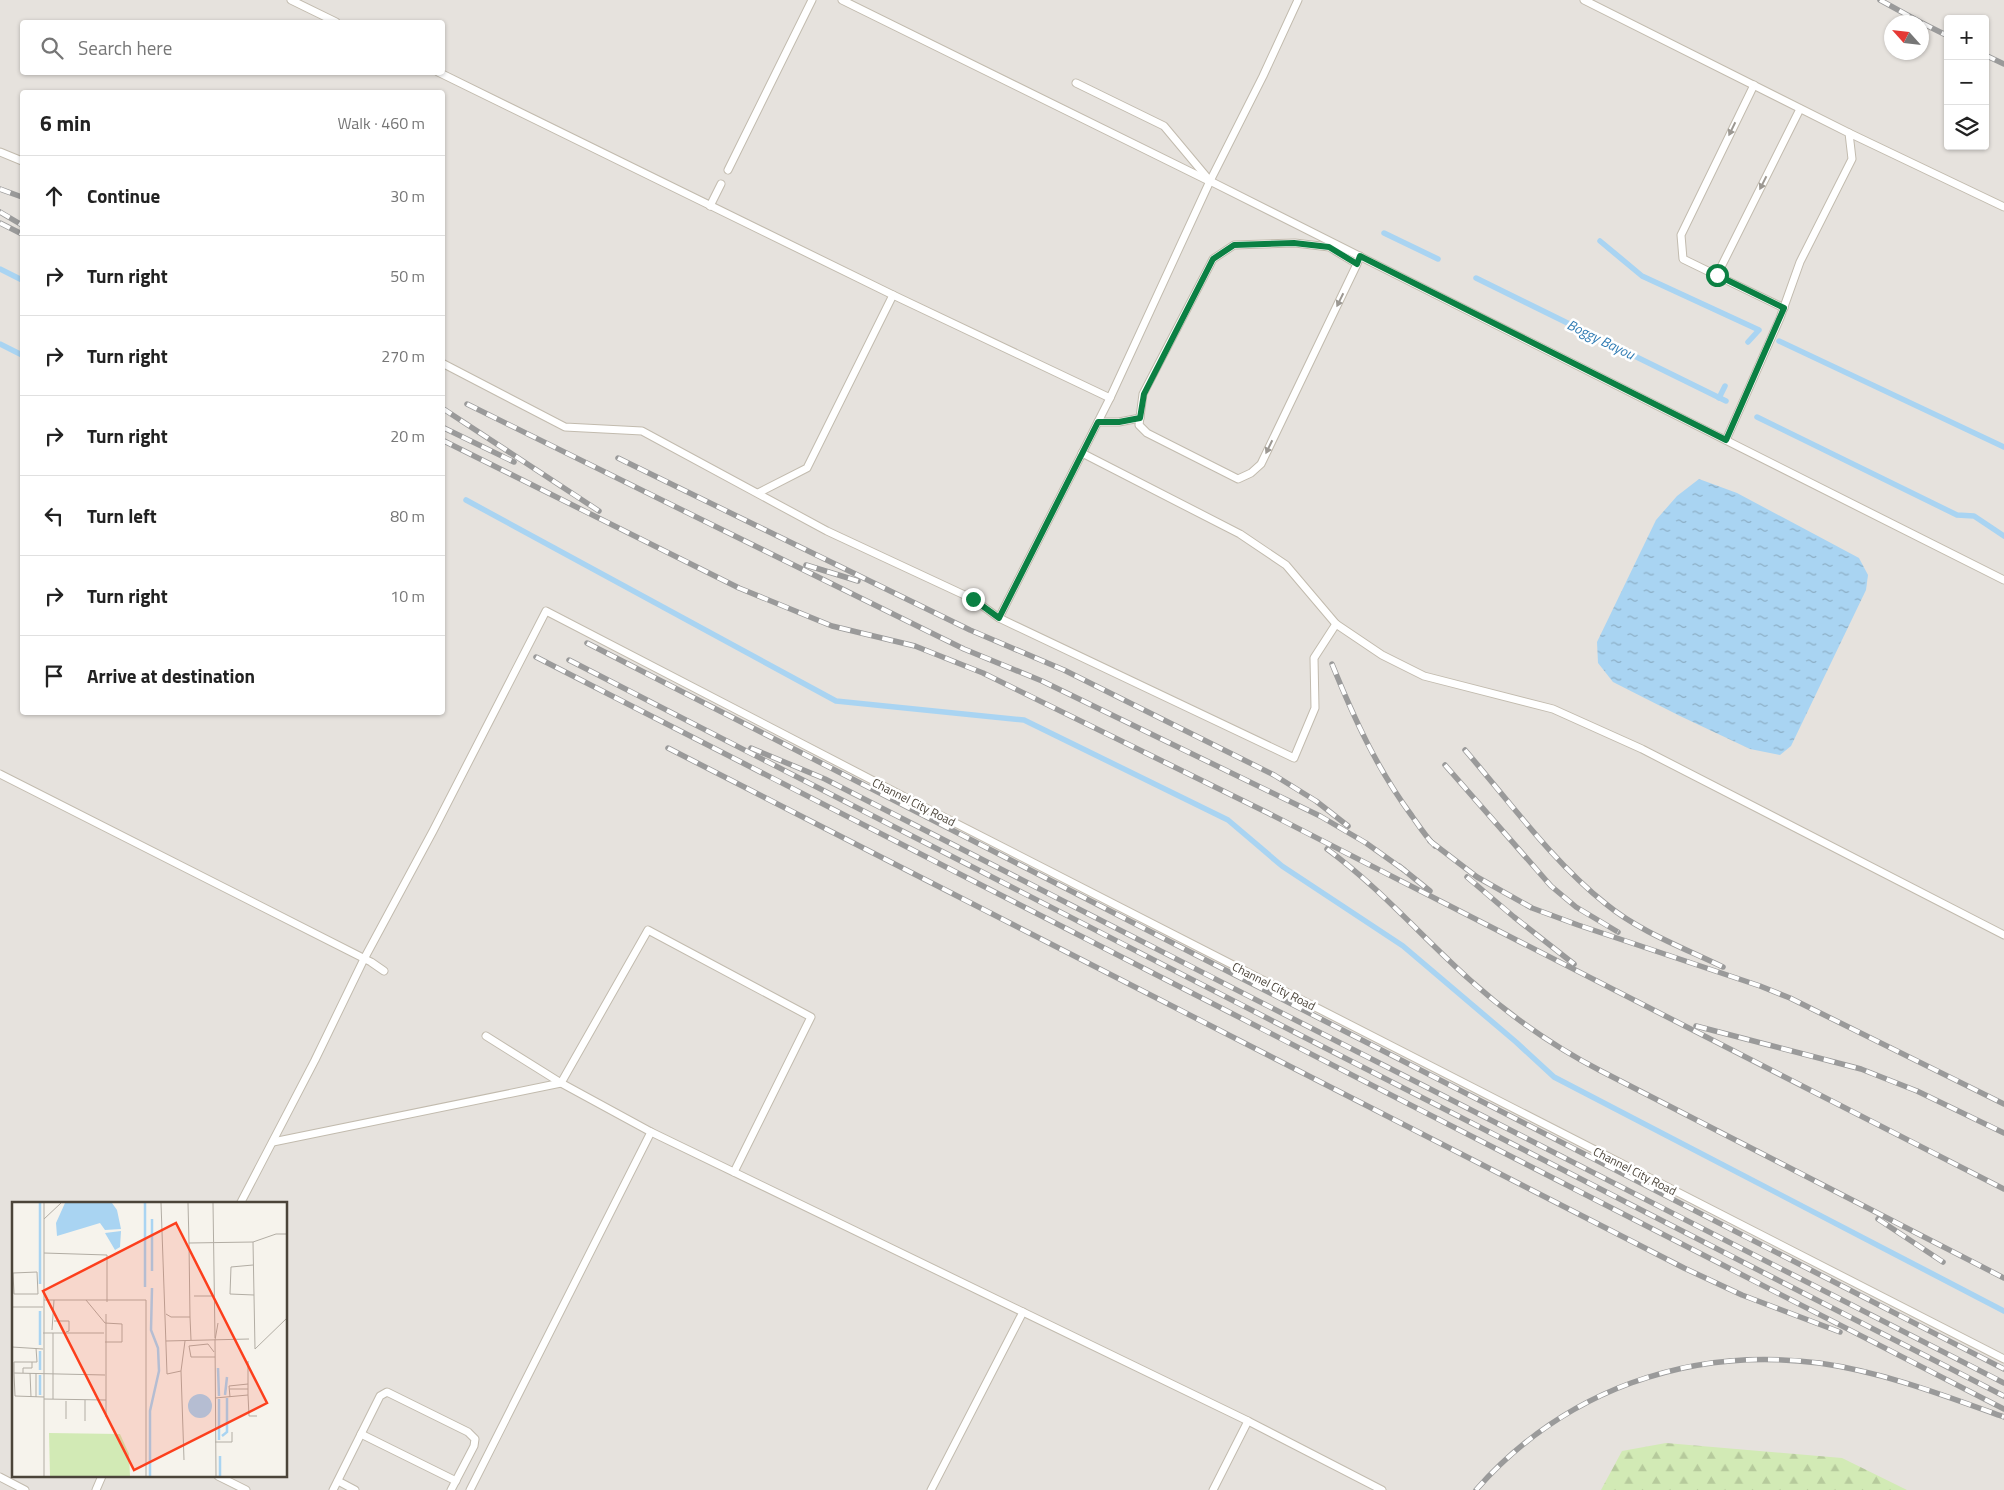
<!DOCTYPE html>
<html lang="en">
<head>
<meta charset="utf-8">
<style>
	body { margin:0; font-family:"Titillium Web",sans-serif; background:#f2f2f2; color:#222 }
	.controls { position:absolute; right:15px; top:15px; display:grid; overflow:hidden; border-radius:5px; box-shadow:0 1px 4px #0004 }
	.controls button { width:45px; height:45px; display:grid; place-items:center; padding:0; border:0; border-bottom:1px solid #e0e0e0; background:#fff; color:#222; font:25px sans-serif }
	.compass { position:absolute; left:1884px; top:15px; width:45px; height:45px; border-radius:50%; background:#fff; box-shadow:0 1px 4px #0004; rotate:297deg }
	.stop { position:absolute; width:15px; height:15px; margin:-11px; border:4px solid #0b8043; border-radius:50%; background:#fff }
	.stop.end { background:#0b8043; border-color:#fff; box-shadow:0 1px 5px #0008 }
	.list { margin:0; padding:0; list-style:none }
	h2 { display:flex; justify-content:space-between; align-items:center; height:65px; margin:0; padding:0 20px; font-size:21px }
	h2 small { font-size:16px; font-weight:400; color:#767676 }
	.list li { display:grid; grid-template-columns:32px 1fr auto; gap:15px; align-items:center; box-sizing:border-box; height:80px; padding:0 20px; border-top:1px solid #e0e0e0 }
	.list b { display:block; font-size:19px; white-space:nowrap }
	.list em { font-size:16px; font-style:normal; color:#767676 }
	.icon { flex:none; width:28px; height:28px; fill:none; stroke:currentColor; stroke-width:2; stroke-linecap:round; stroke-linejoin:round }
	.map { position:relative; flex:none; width:2004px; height:1490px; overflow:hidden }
	.search { position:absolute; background:#fff; box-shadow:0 1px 4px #0004; left:20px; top:20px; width:425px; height:55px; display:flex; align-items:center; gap:12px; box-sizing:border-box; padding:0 18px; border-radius:5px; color:#767676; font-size:19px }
	.panel { position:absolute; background:#fff; box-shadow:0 1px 4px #0004; left:20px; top:90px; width:425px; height:625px; border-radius:5px }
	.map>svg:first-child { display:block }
</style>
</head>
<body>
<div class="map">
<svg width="2004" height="1490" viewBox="0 0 2004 1490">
	<defs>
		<pattern id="forest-firs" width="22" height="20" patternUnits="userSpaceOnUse" patternTransform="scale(1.25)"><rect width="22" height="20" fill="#d2eab5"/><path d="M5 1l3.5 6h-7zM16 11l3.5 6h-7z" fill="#b6ca9c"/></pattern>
		<pattern id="water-ripples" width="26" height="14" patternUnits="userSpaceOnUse" patternTransform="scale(1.25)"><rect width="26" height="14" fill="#a9d4f2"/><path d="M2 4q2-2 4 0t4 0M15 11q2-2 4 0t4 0" fill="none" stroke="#8caec5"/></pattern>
	</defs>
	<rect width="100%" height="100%" fill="#f6f3ec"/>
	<path fill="#e6e2dd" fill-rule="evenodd" d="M 0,0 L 2004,0 L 2004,1490 L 0,1490 ZM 1948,19 L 1985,19 L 1985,146 L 1948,146 ZM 22,22 L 442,22 L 442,72 L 22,72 ZM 1892,22 L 1922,22 L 1922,52 L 1892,52 ZM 22,92 L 442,92 L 442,712 L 22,712 ZM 14,1204 L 286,1204 L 286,1476 L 14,1476 Z"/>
	<polygon fill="url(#forest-firs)" points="1666,1443 1842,1458 1907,1490 1601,1490 1622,1451"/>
	<polygon fill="url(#water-ripples)" points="1699,479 1737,493 1859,558 1868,575 1866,590 1791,746 1780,755 1750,749 1680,716 1613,682 1598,663 1597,642 1656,520 1677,496"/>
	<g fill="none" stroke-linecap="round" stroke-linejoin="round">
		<g stroke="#a9d4f2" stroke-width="5.5">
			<polyline points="1384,233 1438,259"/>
			<polyline points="1600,241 1642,276 1759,330 1748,342"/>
			<polyline points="0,269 22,280"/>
			<polyline points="1476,278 1726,401"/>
			<polyline points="1779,341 2004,447"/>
			<polyline points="0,344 22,355"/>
			<polyline points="1719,398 1725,386"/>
			<polyline points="1757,417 1957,515 1974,516 2004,536"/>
			<polyline points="466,500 836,701 1024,720 1228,820 1282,866 1403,946 1516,1042 1554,1077 2004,1311"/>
		</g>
		<defs>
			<g id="lane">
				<polyline points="291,0 336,22"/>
				<polyline points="842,0 1207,180"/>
				<polyline points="1584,0 1849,133 1852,159 1800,262 1780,318 1726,440"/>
				<polyline points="438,72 893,295"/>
				<polyline points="1076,83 1164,126 1210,181 2004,580"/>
				<polyline points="1754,85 1681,235 1683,259 1784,308"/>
				<polyline points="1849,133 2004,207"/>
				<polyline points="0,152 22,161"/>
				<polyline points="728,170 812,0"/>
				<polyline points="710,206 721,184"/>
				<polyline points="1357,264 1329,247 1295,243 1234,245 1213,259 1143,394 1139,425 1147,433 1238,479 1251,473 1261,464 1357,264 1360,256"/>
				<polyline points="1717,275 1800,109"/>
				<polyline points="442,363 565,427 642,431 827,531 973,599 999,618 1294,758 1315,708 1314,658 1336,624 1382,655 1424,676 1553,709 1642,749 2004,935"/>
				<polyline points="1098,422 1119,422 1140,418"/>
				<polyline points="1082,453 1240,534 1286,565 1336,624"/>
				<polyline points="758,493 807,468 893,295 1110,398"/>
				<polyline points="999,618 1110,398 1210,181 1263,76 1298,0"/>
				<polyline points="0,774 371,962 384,971"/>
				<polyline points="486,1036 561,1083 651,1132 1248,1421 1382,1490"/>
				<polyline points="273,1142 561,1083 648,930 811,1017 734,1172"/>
				<polyline points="240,1204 315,1060 364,959 433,831 546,611 924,807 2004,1359"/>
				<polyline points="361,1434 456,1481"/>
				<polyline points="218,1476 246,1490"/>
				<polyline points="0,1477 25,1490"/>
				<polyline points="338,1481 355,1490"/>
				<polyline points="96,1490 102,1476"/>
				<polyline points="333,1490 380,1396 387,1392 468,1432 475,1439 474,1446 451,1490"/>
				<polyline points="470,1490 651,1132"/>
				<polyline points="931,1490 1023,1312"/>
				<polyline points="1213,1490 1248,1421"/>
			</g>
		</defs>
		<use href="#lane" stroke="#c2bbae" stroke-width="9"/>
		<use href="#lane" stroke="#fff" stroke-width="7"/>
		<defs>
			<g id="rail">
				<polyline points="1880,0 1920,22"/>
				<polyline points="1922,23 1948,36"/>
				<polyline points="1985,55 2004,64"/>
				<polyline points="0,189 22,197"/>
				<polyline points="0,212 22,225"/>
				<polyline points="0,223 22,234"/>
				<polyline points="467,404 964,649 1042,681 1320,816 1366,843 1404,870"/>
				<polyline points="442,408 599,511"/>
				<polyline points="442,427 514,462"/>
				<polyline points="442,440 739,588 832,626 915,646 983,673 1268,813 2004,1189"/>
				<polyline points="618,458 970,630 1064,670 1274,775 1316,801 1348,826"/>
				<polyline points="806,565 858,581"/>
				<polyline points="587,643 2004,1369"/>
				<polyline points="536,657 2004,1409"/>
				<polyline points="569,660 2004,1396"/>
				<path d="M 1332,664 C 1354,718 1377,769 1412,816 C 1419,826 1426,837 1435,846"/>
				<polyline points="668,748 1684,1268 1742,1295 1840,1332"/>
				<polyline points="751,748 825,779 2004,1383"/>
				<path d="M 1465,750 C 1508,800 1554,863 1606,904 C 1640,932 1684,948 1723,967"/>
				<polyline points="1445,765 1551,886 1576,907 1618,932"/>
				<polyline points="1430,841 1477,877 1532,908 1578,925 1760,986 1790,998 2004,1104"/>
				<path d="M 1327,849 C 1379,887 1422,937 1470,980 C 1510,1016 1553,1046 1601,1071 L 2004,1278"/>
				<polyline points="1399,866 1430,891"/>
				<polyline points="1467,877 1514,917 1574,964"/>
				<polyline points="1696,1026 1861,1069 1917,1091 2004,1133"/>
				<polyline points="1878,1219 1943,1262"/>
				<path d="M 1476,1490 C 1563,1391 1688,1346 1819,1363 C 1883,1372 1943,1395 2004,1417"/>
			</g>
		</defs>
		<use href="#rail" stroke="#9a9a9a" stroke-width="5.5"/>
		<use href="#rail" stroke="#fff" stroke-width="4" stroke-dasharray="11" stroke-linecap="butt"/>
	</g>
	<defs><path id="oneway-solid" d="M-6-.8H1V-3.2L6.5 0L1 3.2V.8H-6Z" transform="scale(1.25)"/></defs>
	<g fill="#9c9892">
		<use href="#oneway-solid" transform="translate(1732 129) rotate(116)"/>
		<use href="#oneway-solid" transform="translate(1763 183) rotate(117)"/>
		<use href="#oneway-solid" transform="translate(1340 300) rotate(116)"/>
		<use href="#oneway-solid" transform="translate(1269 447) rotate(116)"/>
	</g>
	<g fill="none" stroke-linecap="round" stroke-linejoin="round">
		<polyline stroke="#0b8043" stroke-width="6" points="973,599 999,618 1098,422 1119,422 1140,418 1144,394 1213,259 1234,245 1294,243 1329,247 1357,264 1360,256 1726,440 1784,308 1717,275"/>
	</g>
	<g text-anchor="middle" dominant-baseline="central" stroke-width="5" stroke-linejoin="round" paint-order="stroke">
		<g font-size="12" fill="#4b4439" stroke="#fff">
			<text transform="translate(914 802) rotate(27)">Channel City Road</text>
			<text transform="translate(1274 986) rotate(27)">Channel City Road</text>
			<text transform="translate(1635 1171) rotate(27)">Channel City Road</text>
		</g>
		<g font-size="14" font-style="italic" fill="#2e7ab2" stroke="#fff">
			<text transform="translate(1601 339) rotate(26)">Boggy Bayou</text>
		</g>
	</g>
	<g transform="translate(12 1202)">
		<rect width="275" height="275" fill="#f6f3ec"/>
		<path d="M 37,231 L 108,232 L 117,252 L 118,274 L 38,274 Z" fill="#d2eab5"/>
		<path d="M 53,1 L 100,1 L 105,8 L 109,27 L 93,28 L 88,21 L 45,34 L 44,21 ZM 109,29 L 108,45 L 103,48 L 93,31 ZM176 204a12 12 0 1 1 24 0a12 12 0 1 1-24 0Z" fill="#a9d4f2"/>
		<path fill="none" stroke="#a9d4f2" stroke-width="2.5" d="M 28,1 L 28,82M 140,17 L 140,69M 133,85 L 133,1M 28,109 L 28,143M 28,149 L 28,168M 206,166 L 207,194M 28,173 L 28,193M 213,193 L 215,175M 207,197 L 207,238M 210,234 L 215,230 L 215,196M 208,254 L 208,274M 138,274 L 138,209 L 147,169 L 146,146 L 139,128 L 140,86"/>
		<path fill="none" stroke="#b2ada4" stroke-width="1" d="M 149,1 L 155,172 L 169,169 L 172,258M 176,1 L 177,41M 201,1 L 203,136M 32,17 L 49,1M 32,51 L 95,53 L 95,100M 241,63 L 219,65 L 218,92 L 242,93M 25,70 L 26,92 L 2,92 L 1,71 ZM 182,94 L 202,94M 32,98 L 134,98 L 134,274M 74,98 L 93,121 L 110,122 L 110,140 L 93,140M 0,105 L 31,105M 94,112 L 94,215M 154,112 L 159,115 L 178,115 L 179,138M 178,115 L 177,41 L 241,40M 42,119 L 57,119 L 57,129 L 54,130M 40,128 L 42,98M 31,131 L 92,131M 41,131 L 41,197M 154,139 L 237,137M 0,145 L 31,147M 243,147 L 241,40 L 264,32 L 275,32M 243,147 L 275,116M 202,150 L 196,142 L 177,144 L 179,155 L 203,155M 169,169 L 173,139M 2,171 L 2,160 L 25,160 L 24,146M 11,171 L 11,166 L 20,166 L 20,160M 18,171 L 19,195M 24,171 L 24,195M 218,187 L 236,187M 236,193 L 237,214 L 245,214M 32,195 L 3,194 L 2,171 L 93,173M 218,195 L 217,184 L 236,182M 203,196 L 236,193 L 236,159M 32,197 L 94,198M 54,199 L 54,217M 73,219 L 73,198M 203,240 L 220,240 L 220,230M 32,274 L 32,1M 204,274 L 203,138 L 206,121"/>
		<path fill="#fc3f1d" fill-opacity="0.15" stroke="#fc3f1d" stroke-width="2.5" d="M 164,21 L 255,201 L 122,268 L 31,89 Z"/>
		<rect width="275" height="275" fill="none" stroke="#4b4439" stroke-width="2.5"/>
	</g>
</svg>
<div class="controls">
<button>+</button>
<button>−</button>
<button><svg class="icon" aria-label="layers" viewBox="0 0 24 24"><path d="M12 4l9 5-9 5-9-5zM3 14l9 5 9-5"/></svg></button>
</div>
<svg class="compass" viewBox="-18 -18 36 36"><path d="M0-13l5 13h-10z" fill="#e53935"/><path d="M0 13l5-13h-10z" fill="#767676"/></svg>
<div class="stop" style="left:1717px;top:275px"></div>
<div class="stop end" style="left:973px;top:599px"></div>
<div class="search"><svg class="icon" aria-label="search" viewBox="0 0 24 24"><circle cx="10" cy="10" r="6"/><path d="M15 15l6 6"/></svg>Search here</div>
<section class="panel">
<h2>6 min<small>Walk · 460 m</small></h2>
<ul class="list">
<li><svg class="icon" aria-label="ahead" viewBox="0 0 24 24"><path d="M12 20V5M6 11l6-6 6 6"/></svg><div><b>Continue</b></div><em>30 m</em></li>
<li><svg class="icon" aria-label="right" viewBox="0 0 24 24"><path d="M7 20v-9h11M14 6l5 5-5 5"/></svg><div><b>Turn right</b></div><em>50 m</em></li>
<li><svg class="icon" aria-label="right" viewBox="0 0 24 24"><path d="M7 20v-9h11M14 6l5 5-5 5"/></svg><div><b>Turn right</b></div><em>270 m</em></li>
<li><svg class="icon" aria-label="right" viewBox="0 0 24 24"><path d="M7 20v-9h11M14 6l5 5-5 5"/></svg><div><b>Turn right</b></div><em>20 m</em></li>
<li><svg class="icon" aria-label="left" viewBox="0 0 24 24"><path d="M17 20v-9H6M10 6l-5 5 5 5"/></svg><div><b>Turn left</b></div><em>80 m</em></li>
<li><svg class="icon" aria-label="right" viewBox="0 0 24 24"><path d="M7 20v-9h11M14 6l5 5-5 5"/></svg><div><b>Turn right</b></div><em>10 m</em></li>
<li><svg class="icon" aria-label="arrive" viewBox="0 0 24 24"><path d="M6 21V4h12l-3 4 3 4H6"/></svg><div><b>Arrive at destination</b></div></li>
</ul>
</section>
</div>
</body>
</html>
